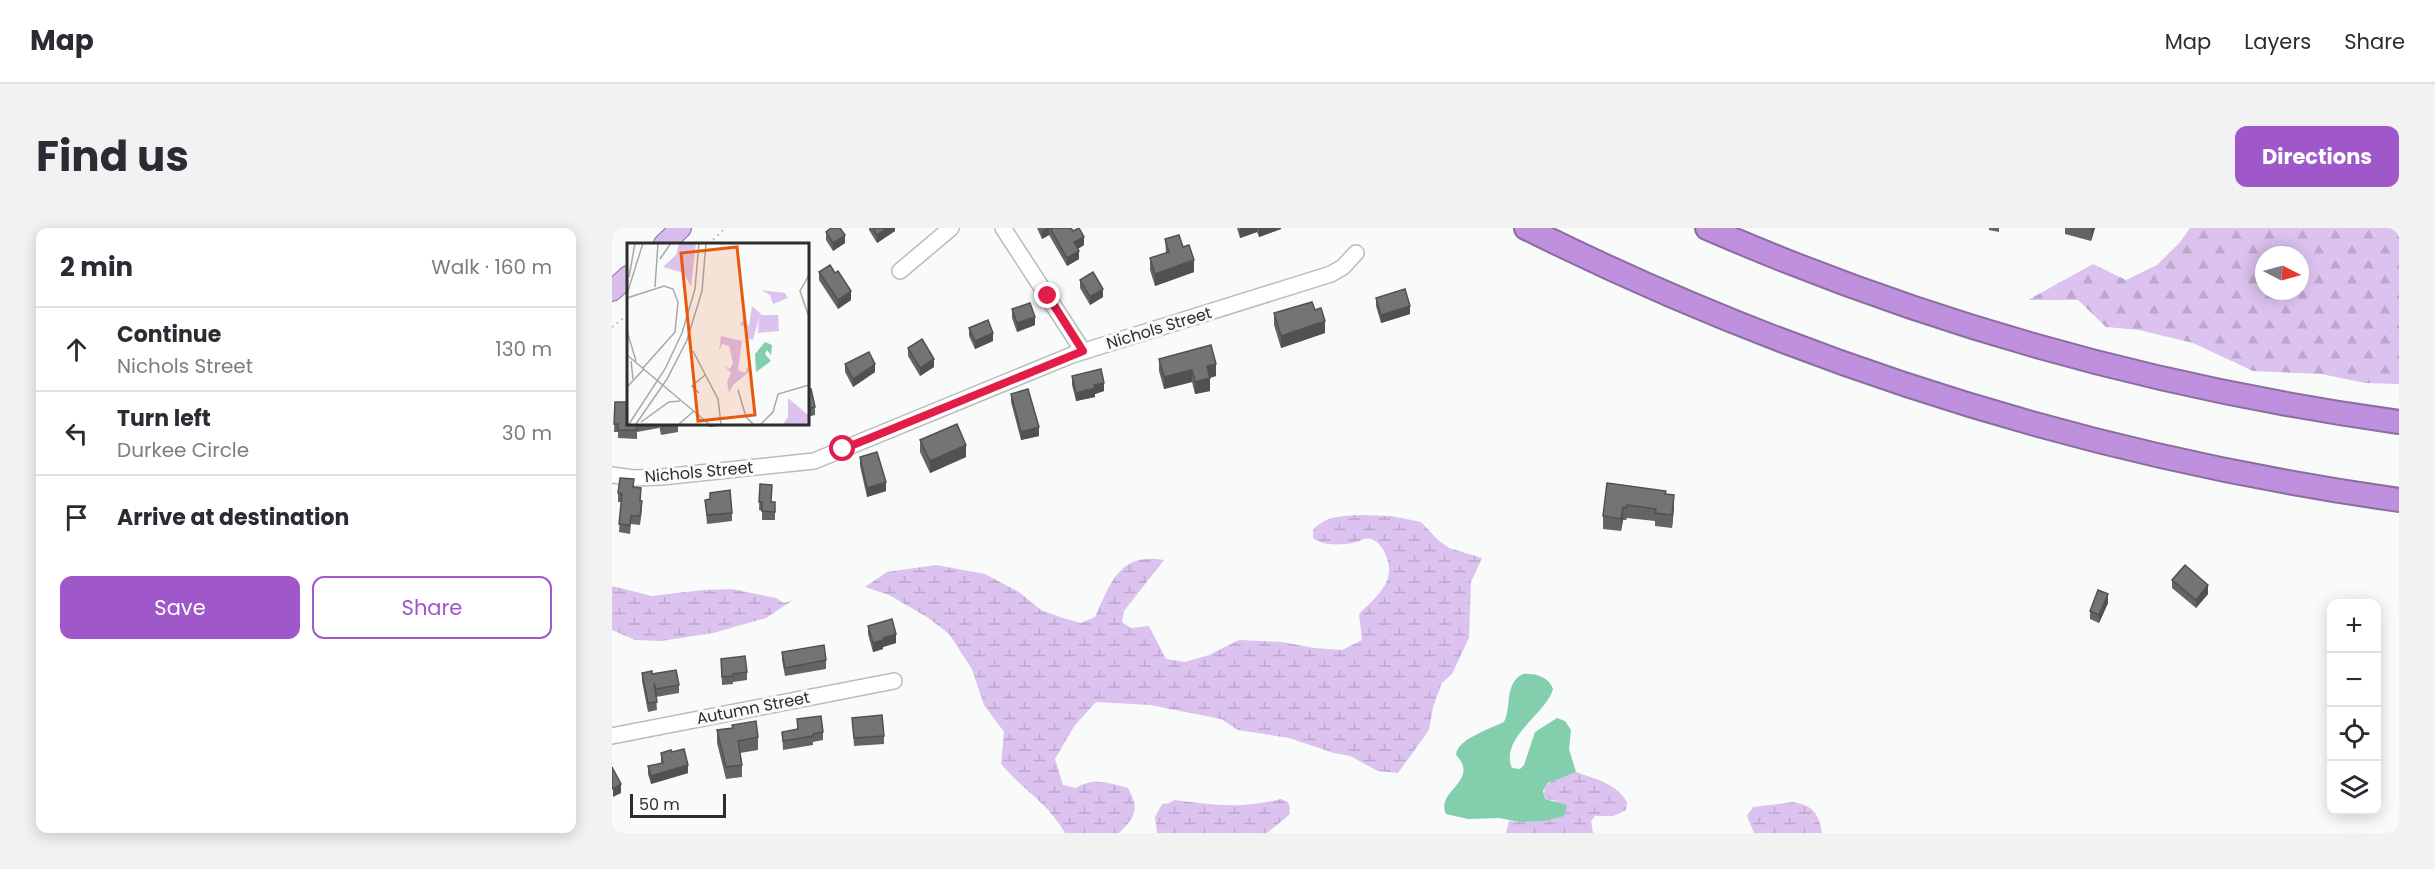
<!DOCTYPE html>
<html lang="en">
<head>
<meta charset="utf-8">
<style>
	body { margin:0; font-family:Poppins,sans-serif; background:#f2f2f3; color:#2b2b33 }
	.controls { position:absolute; right:18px; bottom:18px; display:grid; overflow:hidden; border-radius:12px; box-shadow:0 3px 15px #0003 }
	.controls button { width:54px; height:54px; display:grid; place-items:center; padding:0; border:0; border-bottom:2px solid #e1e1e2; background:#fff; color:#2b2b33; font:30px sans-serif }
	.compass { position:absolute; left:1643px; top:18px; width:54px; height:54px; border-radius:50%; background:#fff; box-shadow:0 3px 15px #0003; rotate:96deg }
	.scale { position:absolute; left:18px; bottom:15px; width:96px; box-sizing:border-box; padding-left:6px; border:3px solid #2c2d2c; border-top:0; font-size:16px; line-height:21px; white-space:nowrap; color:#2c2d2c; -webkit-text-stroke:4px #f8fbfa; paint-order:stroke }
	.stop { position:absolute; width:18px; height:18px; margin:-14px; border:4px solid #e11d48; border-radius:50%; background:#fff }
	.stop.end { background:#e11d48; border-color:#fff; box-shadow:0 2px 6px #0008 }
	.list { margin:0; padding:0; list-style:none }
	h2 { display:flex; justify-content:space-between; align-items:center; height:78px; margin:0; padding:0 24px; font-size:26px }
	h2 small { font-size:20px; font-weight:400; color:#7c7c81 }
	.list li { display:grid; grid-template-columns:39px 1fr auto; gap:18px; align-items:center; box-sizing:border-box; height:84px; padding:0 24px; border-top:2px solid #e1e1e2 }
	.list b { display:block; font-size:22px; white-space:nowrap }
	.list p { margin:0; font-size:20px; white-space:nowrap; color:#7c7c81 }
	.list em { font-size:20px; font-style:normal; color:#7c7c81 }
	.actions { display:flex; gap:12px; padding:18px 24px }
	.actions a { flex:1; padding:14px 0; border:2px solid #9f57ca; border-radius:12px; text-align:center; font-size:21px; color:#9f57ca }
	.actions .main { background:#9f57ca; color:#fff }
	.icon { flex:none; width:33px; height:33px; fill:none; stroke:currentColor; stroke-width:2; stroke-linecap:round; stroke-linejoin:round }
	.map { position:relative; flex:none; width:1787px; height:605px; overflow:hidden; border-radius:12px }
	header { display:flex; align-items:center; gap:36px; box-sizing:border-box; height:84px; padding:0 30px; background:#fff; border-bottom:2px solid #e1e1e2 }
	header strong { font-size:28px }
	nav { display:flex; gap:33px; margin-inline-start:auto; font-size:21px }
	.intro { display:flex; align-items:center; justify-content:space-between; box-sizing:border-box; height:144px; padding:0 36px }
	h1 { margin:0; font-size:42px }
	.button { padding:15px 27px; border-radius:12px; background:#9f57ca; color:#fff; font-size:21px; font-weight:700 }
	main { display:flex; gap:36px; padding:0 36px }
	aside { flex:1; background:#fff; border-radius:12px; box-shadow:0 3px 15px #0003 }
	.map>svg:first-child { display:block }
</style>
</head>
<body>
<header>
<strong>Map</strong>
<nav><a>Map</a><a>Layers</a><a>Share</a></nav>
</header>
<div class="intro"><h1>Find us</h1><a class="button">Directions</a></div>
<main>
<aside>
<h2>2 min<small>Walk · 160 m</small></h2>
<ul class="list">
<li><svg class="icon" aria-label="ahead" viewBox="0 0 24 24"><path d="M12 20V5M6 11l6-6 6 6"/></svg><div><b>Continue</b><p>Nichols Street</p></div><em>130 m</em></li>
<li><svg class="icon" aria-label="left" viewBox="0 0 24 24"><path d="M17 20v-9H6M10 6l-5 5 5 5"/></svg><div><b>Turn left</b><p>Durkee Circle</p></div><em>30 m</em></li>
<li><svg class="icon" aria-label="arrive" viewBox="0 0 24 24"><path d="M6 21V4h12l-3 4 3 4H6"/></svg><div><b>Arrive at destination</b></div></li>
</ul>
<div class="actions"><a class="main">Save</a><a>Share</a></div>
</aside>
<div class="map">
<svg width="1787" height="605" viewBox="0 0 1787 605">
	<defs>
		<pattern id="forest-firs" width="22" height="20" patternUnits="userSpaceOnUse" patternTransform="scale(1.5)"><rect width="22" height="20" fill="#dcc2ee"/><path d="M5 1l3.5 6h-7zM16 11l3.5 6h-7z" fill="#bda7cc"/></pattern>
		<pattern id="wetland-marsh" width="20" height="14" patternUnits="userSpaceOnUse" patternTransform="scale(1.5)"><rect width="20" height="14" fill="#dcc2ee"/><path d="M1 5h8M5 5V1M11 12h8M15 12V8" fill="none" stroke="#bda7cc"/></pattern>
	</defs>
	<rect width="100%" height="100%" fill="#f8fbfa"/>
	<path fill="url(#forest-firs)" fill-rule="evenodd" d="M 1578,0 L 1787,0 L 1787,156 L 1753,155 L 1709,146 L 1641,143 L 1581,115 L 1527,102 L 1494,99 L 1466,72 L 1416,72 L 1481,36 L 1514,52 L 1545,37 L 1568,14 ZM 1652,27 L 1688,27 L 1688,63 L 1652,63 Z"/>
	<g fill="url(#wetland-marsh)">
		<path d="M 750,287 L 779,288 L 809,294 L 826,312 L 837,320 L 870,330 L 859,354 L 857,410 L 840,446 L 830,455 L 821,479 L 817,502 L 786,545 L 766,543 L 738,528 L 722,525 L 677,510 L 626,502 L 609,491 L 538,477 L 484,474 L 463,497 L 443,531 L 451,557 L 464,560 C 481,549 497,555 516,560 C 528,581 523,589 507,605 L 453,605 C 436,575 411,562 389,536 L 392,504 L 372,477 L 360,441 L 337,406 L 315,389 L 277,367 L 253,359 L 275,344 L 324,337 L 373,346 L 407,364 L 429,382 L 451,390 L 469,395 L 483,389 C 499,355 507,324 552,332 L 512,383 L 510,394 L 519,400 L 537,398 L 554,431 L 573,434 L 597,427 L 627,412 L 671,414 L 702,420 L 730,422 L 750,412 L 747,386 C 764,369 785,353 774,328 C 772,321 766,313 759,311 C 753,309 747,314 741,315 C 729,317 710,318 701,310 L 701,302 C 715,287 730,288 750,287 Z"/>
		<polygon points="0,358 40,368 91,362 120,361 164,370 172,375 181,372 154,390 101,405 49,413 23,412 0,402"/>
		<path d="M 964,544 C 983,551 1004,555 1015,574 L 1014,582 L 1001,588 L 983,588 L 979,593 L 981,605 L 894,605 L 897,593 L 907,594 L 945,573 L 933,571 C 927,553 950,549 964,544 Z"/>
		<path d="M 669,571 L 676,574 L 678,580 L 677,587 L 655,605 L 545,605 L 543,589 L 550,576 L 557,575 L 562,572 C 602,577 629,581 669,571 Z"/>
		<path d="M 1181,574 C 1201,578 1206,584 1210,605 L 1142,605 L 1135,588 L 1141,579 Z"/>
	</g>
	<path fill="#83ceac" d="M 911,446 C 923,445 937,449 941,461 C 935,485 887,510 900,540 L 908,541 L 912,537 L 923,504 L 945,490 L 953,493 L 959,502 L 957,521 L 964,544 L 936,555 L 931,563 L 933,571 L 955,577 L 952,588 L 932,593 L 907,594 L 887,590 L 856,591 L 834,586 C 823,563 869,553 844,527 C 845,511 878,501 892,494 C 900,478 892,455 911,446 Z"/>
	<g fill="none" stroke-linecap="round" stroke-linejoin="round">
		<defs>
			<g id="minor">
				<polyline points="391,0 471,123"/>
				<polyline points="288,43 339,0"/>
				<polyline points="0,247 21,250 50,249 202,233 460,127 719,46 731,39 744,25"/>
				<polyline points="0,508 282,453"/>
			</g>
			<g id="major">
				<polyline points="52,16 69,0"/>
				<polyline points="0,63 16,48"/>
			</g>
			<g id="highway">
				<path d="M 914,0 C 1189,137 1483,229 1787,272"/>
				<path d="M 1095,0 C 1315,96 1550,161 1787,194"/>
			</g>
		</defs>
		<use href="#minor" stroke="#b9bcbb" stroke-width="18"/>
		<use href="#major" stroke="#8b6d9f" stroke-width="22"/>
		<use href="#highway" stroke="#8b6d9f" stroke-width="26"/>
		<g stroke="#afb1b0" stroke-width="2" stroke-dasharray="1.5 4.5" stroke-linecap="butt">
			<polyline points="97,16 113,0"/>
			<polyline points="0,99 16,87"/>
		</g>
		<use href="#minor" stroke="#fff" stroke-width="15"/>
		<use href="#major" stroke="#d8bceb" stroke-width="20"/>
		<use href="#highway" stroke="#be90dd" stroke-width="22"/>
	</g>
	<g fill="#626563">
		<polygon points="257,0 283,0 283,3 265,15 257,2"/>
		<polygon points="425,0 459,0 472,17 466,21 467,31 455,38 437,7 430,11"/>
		<polygon points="625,0 669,0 669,1 647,9 645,4 628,10"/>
		<polygon points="1377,0 1387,0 1387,4 1377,2"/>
		<polygon points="1453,0 1483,0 1479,13 1453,6"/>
		<polygon points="214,4 233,15 221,23 214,12"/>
		<polygon points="553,11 571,19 582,44 543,58 538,42 538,30 554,25"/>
		<polygon points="207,44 239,72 226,81 207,52"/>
		<polygon points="468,52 491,69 478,77 468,60"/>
		<polygon points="764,70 798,86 769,95 764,78"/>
		<polygon points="400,81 423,97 405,104 400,90"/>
		<polygon points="703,82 713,105 669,120 662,97 662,85"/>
		<polygon points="357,100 381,113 363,121 357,108"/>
		<polygon points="296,120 322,139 308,148 296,128"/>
		<polygon points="547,131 604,148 598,150 598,163 583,166 580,154 552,161 547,143"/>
		<polygon points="233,136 263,144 241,159 233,144"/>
		<polygon points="460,148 492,163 483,166 483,169 464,173 460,157"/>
		<polygon points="195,162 203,179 203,187 195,189"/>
		<polygon points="399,166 427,208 409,212 399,174"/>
		<polygon points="3,174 16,195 66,195 66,204 49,207 47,197 47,200 25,204 25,211 6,210 6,204 2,204"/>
		<polygon points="96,195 117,195 117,197 97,199"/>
		<polygon points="308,212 354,229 318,245 308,224"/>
		<polygon points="248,229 274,263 255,269 248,238"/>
		<polygon points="995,255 1054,266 1062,279 1060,300 1043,298 1043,293 1015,290 1014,292 1011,292 1009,303 991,301 991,288"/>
		<polygon points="148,256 160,274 163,274 163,292 150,292 150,283 147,282"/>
		<polygon points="22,259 29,268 28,273 30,282 28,297 19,296 18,306 7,304 9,274 6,274 6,265"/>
		<polygon points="98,265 120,285 120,293 95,296 93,272 98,271"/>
		<polygon points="1560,352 1596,366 1584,380 1560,360"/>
		<polygon points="1496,375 1487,395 1478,391 1478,383"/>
		<polygon points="256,398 284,415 271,419 271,421 261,424 256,406"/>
		<polygon points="170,424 214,432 214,441 173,448 170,432"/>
		<polygon points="109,431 135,444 135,452 121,454 121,456 110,457"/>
		<polygon points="30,445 40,446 67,457 67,465 44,469 45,482 36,484 30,453"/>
		<polygon points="240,490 272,508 272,516 242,518"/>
		<polygon points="185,491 211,504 211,512 201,514 201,517 171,522 170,504 185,501"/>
		<polygon points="105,502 146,509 146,522 128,525 130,537 130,549 114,551 105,515"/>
		<polygon points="60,524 76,545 39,556 36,546 36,538 49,535 49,525"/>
	</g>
	<g fill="#505250">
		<polygon points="275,0 283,0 283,3 265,15 265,7"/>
		<polygon points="435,0 437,0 437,7 430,11 430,3"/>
		<polygon points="628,0 645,0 645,4 628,10"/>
		<polygon points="647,0 669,0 669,1 647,9"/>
		<polygon points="1479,0 1483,0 1479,13"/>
		<polygon points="233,7 233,15 221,23 221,15"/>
		<polygon points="472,9 472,17 462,23 462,14"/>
		<polygon points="467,23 467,31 455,38 455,30"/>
		<polygon points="582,32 582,44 543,58 543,46"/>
		<polygon points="491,61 491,69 478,77 478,69"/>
		<polygon points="239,63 239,72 226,81 226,72"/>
		<polygon points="798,78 798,86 769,95 769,87"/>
		<polygon points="423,89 423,97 405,104 405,95"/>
		<polygon points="713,93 713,105 669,120 669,108"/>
		<polygon points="381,105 381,113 363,121 363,113"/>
		<polygon points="322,131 322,139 308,148 308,140"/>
		<polygon points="263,136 263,144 241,159 241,151"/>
		<polygon points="604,136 604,148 595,150 595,138"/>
		<polygon points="580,142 580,154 552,161 552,149"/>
		<polygon points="598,150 598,163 583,166 583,154"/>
		<polygon points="492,155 492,163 483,166 483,169 464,173 464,165 482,157"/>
		<polygon points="427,199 427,208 409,212 409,204"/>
		<polygon points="354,217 354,229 318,245 318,233"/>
		<polygon points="274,254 274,263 255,269 255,260"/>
		<polygon points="1062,267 1062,279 1060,300 1060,287"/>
		<polygon points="1011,279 1011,292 1009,303 1009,291"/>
		<polygon points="1596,357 1596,366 1584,380 1584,372"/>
		<polygon points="1496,366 1496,375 1487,395 1487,387"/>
		<polygon points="284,406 284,415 271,419 271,421 261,424 261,415 271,410"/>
		<polygon points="76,537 76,545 39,556 39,548"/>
		<polygon points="9,556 9,565 1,569 1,561"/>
	</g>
	<g fill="#727573" stroke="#505250" stroke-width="1.5">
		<polygon points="219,0 228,0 233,7 221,15 214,4"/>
		<polygon points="261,0 275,0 265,7"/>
		<polygon points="438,0 459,0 461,3 467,0 472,9 462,14 467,23 455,30"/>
		<polygon points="567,7 571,19 577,17 582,32 543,46 538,30 557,24 553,11"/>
		<polygon points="218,37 223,45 226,43 239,63 226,72 207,44"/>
		<polygon points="481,44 491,61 478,69 468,52"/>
		<polygon points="793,61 798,78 769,87 764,70"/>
		<polygon points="700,74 703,82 709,80 713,93 669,108 662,85"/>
		<polygon points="418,75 423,89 405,95 400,81"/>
		<polygon points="376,92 381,105 363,113 357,100"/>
		<polygon points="310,111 322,131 308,140 296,120"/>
		<polygon points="599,117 604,136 595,138 598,150 583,154 580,142 552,149 547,131"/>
		<polygon points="257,124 263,136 241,151 233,136"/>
		<polygon points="489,141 492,155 482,157 483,160 464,165 460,148"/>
		<polygon points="199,161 203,179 195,181 195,162"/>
		<polygon points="416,161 427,199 409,204 399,166"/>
		<polygon points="3,174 16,174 16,195 27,195 25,195 25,202 6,202 6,196 2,196"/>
		<polygon points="48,195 66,195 66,196 49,199"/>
		<polygon points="345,196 354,217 318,233 308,212"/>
		<polygon points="265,224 274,254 255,260 248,229"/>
		<polygon points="8,250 22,251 21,259 29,260 28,273 30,273 28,288 19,288 18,297 7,296 10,266 6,265"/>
		<polygon points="995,255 1054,263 1053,266 1062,267 1060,287 1043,285 1044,281 1015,277 1014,280 1011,279 1009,291 991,288"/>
		<polygon points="148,256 160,257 159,274 163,274 163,284 150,283 150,274 147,274"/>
		<polygon points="118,262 120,285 95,287 93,272 98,271 98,265"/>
		<polygon points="1573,337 1596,357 1584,372 1560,352"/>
		<polygon points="1486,362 1496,366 1487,387 1478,383"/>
		<polygon points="280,391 284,406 271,410 271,412 261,415 256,398"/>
		<polygon points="212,417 214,432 173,440 170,424"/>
		<polygon points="133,428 135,444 121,446 121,448 110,449 109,431"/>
		<polygon points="64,442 67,457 44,461 42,455 45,474 36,475 30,445 40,443 40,446"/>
		<polygon points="270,487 272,508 242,510 240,490"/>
		<polygon points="209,488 211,504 201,506 201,508 171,513 170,504 186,501 185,491"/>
		<polygon points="144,493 146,509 126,513 130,537 114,539 105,502 121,500 120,497"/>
		<polygon points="72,521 76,537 39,548 36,538 51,535 49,525 59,522 60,524"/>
		<polygon points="0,539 9,556 1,561 0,559"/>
	</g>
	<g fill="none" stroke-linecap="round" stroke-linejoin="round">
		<polyline stroke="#e11d48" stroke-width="8" points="231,221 471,123 436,68"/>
	</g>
	<g text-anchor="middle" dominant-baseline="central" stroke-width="6" stroke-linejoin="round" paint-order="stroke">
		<g font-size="16" fill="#2c2d2c" stroke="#f8fbfa">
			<text transform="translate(547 100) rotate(-17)">Nichols Street</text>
			<text transform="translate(87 244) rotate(-5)">Nichols Street</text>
			<text transform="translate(141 480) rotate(-11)">Autumn Street</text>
		</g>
	</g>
	<g transform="translate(15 15)">
		<rect width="182" height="182" fill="#f8fbfa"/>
		<path d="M 52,0 L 69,0 L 64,44 L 57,30 L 36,24 L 49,12 Z" fill="#dcc2ee"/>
		<path d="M 134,47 L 158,50 L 161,55 L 146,61 L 143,52 ZM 125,63 L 135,72 L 151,72 L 152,88 L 131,90 L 132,75 L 126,97 L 120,95 L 117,83 L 113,82 L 116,77 L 122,83 ZM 94,93 L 115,98 L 111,127 L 118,130 L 121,123 L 124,127 L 106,142 L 102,150 L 100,139 L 104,130 L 97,122 L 103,126 L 106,120 L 102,103 L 95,101 L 92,108 ZM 161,155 L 181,172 L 181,181 L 156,181 L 161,174 Z" fill="#dcc2ee"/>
		<path d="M 138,99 L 145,102 L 144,112 L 140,107 L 138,111 L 144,118 L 129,129 L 128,111 Z" fill="#83ceac"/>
		<path fill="none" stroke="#a6a9a8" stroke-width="1.5" d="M 33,16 L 44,0M 182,32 L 173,48 L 182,74M 2,34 L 8,0M 28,44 L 31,0M 0,51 L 16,0M 0,55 L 37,43 L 46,46 L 51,59 L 48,89 L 16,125M 0,88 L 9,118M 66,108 L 91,156 L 94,181M 0,112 L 82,181M 4,118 L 6,136M 0,144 L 17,126M 111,147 L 119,174 L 126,181M 72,150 L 65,143 L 78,132M 14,179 L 42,159 L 53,158M 2,181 L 38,126 L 55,90 L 68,46 L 72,0M 9,181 L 40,136 L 60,97 L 75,48 L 79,0M 52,181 L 67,168M 134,181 L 146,169 L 151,151 L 182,142"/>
		<path fill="#e8590c" fill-opacity="0.15" stroke="#e8590c" stroke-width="3" d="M 110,4 L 128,172 L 71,178 L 54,10 Z"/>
		<rect width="182" height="182" fill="none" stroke="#2c2d2c" stroke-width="3"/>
	</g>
</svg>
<div class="controls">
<button>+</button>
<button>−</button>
<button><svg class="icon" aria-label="locate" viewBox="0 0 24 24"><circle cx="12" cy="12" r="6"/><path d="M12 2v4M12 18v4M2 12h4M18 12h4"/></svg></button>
<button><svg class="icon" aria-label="layers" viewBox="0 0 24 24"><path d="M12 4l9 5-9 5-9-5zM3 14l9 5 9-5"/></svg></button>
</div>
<svg class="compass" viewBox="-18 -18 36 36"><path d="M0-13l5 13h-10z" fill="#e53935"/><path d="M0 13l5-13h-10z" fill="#7c7c81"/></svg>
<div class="scale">50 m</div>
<div class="stop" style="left:231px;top:221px"></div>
<div class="stop end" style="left:436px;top:68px"></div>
</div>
</main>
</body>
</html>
